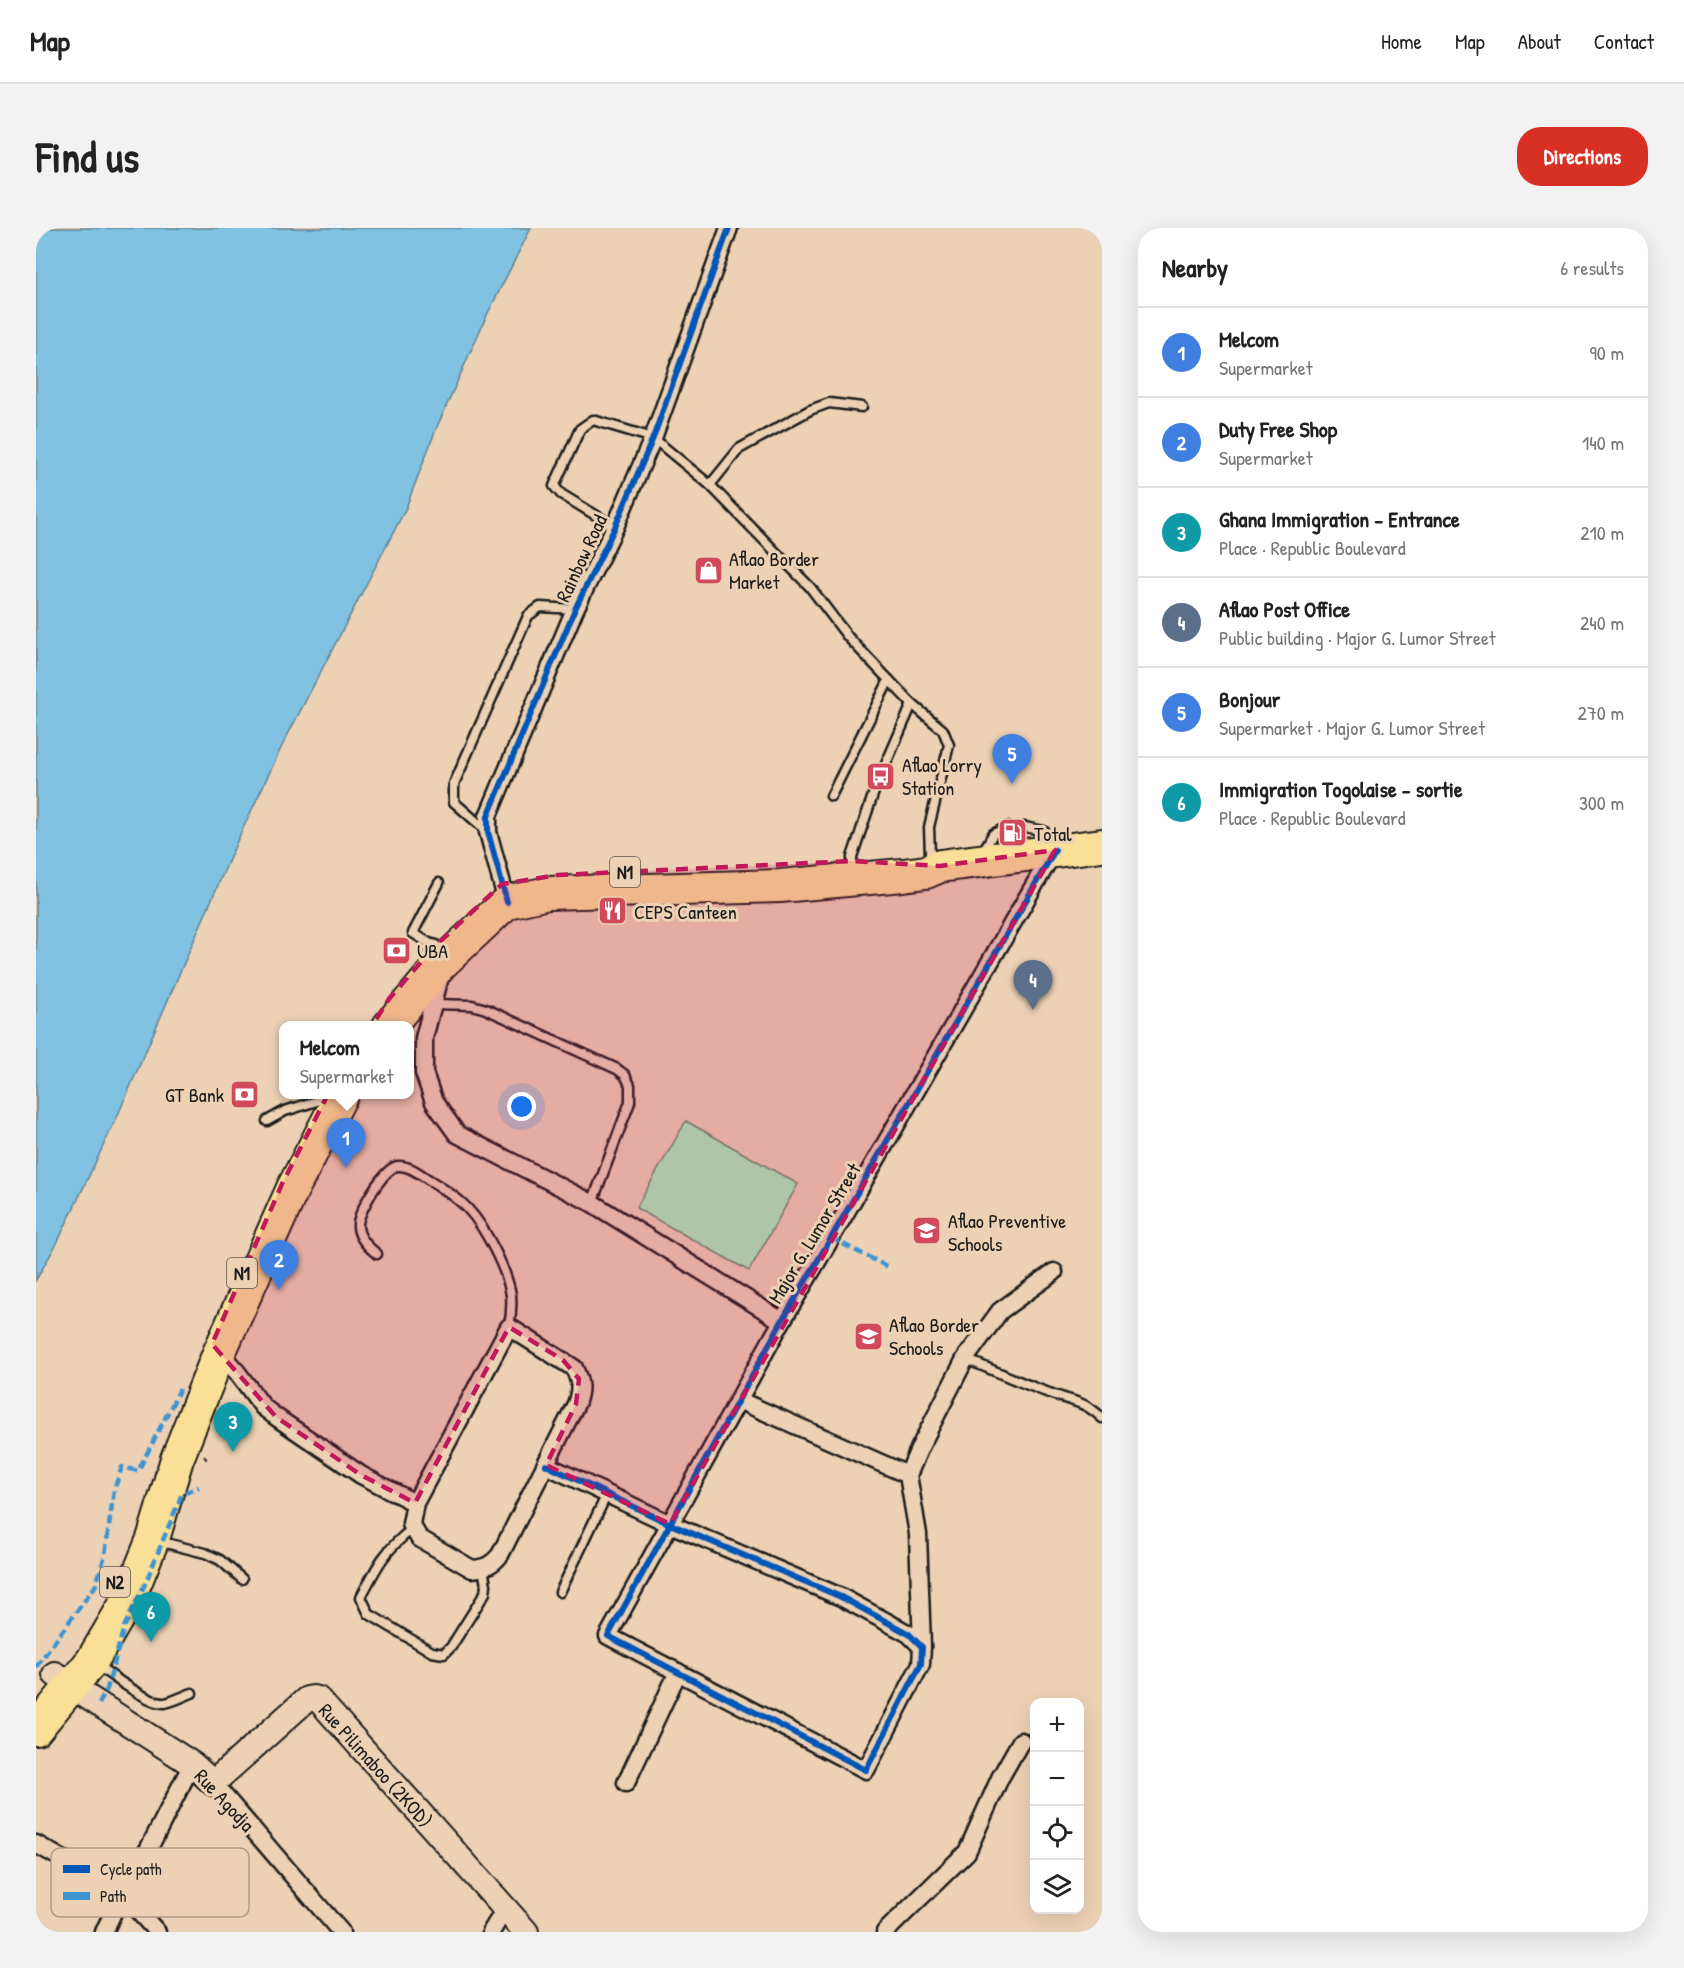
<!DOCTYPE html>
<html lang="en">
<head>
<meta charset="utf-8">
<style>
	body { margin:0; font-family:"Patrick Hand",sans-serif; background:#f2f2f2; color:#222 }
	.controls { position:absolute; right:18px; bottom:18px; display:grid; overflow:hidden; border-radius:12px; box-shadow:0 6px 24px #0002 }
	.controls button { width:54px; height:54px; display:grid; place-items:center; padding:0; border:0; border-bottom:2px solid #e0e0e0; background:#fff; color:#222; font:30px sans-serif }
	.you { position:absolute; left:486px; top:879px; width:21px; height:21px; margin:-15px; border:4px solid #fff; border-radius:50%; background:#1a73e8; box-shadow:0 0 0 9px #1a73e833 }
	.badge { display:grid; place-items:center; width:39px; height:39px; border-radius:50%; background:#d93025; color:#fff; font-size:20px; font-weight:700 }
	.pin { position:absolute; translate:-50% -50px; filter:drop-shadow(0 2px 3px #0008) }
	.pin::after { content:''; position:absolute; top:32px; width:21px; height:18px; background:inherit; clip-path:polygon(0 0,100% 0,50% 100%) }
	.popup { position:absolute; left:243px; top:793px; width:135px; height:78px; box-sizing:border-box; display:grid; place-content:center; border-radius:12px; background:#fff; filter:drop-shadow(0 2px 4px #0005); font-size:20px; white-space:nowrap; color:#767676 }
	.popup b { font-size:22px; color:#222 }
	.popup::after { content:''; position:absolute; left:50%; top:100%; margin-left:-12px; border:12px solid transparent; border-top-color:#fff }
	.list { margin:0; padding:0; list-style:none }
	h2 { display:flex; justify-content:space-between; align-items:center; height:78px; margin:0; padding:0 24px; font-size:26px }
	h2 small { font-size:20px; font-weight:400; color:#767676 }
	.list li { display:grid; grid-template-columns:39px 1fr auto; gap:18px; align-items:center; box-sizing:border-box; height:90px; padding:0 24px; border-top:2px solid #e0e0e0 }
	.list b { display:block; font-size:22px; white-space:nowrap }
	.list p { margin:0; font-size:20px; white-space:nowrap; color:#767676 }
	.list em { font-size:20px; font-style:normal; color:#767676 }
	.icon { flex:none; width:33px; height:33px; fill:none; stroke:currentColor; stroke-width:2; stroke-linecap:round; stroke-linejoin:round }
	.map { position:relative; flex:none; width:1066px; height:1704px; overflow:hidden; border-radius:24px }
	header { display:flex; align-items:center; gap:36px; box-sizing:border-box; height:84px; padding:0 30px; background:#fff; border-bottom:2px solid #e0e0e0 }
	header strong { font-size:28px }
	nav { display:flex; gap:33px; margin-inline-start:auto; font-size:21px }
	.intro { display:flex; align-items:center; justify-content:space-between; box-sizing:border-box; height:144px; padding:0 36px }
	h1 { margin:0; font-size:42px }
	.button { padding:15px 27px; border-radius:24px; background:#d93025; color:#fff; font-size:21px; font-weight:700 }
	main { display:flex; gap:36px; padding:0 36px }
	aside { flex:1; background:#fff; border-radius:24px; box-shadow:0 6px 24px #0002 }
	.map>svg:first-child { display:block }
</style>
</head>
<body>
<header>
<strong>Map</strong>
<nav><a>Home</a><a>Map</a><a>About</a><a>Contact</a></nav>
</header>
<div class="intro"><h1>Find us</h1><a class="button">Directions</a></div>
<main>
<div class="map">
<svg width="1066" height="1704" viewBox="0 0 1066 1704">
	<rect width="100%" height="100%" fill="#edd1b4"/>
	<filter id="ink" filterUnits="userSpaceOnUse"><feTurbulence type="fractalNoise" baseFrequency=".0167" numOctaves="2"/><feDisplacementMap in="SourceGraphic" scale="12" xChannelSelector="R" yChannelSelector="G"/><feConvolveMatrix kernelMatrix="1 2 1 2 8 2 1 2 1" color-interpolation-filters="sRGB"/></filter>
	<g filter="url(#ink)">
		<polygon fill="#aaf0bc" stroke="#63866c" stroke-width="1.5" points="650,893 762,956 713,1043 600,980"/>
		<polygon fill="#81c2e2" stroke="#598093" stroke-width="1.5" points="0,0 495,0 450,89 400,201 369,282 246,518 202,611 81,889 21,1015 0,1052"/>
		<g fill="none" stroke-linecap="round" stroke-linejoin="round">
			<defs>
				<g id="lane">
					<polyline points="674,257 703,221 774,182 793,175 826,179"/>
					<polyline points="579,299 525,266 518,258 544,201 557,192 617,210 674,257 774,359 812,409 853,452 876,476 907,502 913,517 893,599 894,627 900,633"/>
					<polyline points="795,568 853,452"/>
					<polyline points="989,599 1008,603 1017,616"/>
					<polyline points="451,603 418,574 418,556 492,388 504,379 539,381"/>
					<polyline points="946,625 957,606 972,599"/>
					<polyline points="816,633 816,629 839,561 876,476"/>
					<polyline points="397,720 393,715 377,705 403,655"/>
					<polyline points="398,776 436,777 450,781 581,841 589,847 594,857 594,874 556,975"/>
					<polyline points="231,893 249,883 290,870"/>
					<path d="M 341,1026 C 332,1019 321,1009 322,996 C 323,983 348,939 362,938 C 374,937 386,948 395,953 C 408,961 422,970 432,981 C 449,999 471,1042 475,1067 C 476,1078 475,1088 473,1099"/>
					<path d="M 929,1131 C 958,1142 987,1156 1016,1166 C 1037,1174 1049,1173 1066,1190"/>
					<path d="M 376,1301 C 348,1323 341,1338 325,1369 L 333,1386 L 396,1424 L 408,1426 L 415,1419 L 449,1365 L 450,1357 L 447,1341"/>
					<polyline points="122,1313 169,1325 184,1332 206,1351"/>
					<polyline points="524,1364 571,1266"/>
					<path d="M 61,1437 C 73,1446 115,1477 129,1475 C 138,1473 148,1468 156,1465"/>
				</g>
				<g id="street">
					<polyline points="471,674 452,604 452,588 539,381 579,299 617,210 693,0"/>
					<polyline points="397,720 405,736 405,745 388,810 388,845 398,874 421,906 556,975 746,1093"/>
					<path d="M 180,1121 L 201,1144 L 227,1179 L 240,1189 L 325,1247 L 379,1275 L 473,1099 L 538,1140 C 545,1154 545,1162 540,1176 L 464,1327 C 456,1337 449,1340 436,1341 L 383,1310 L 375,1296 L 379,1275"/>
					<polyline points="702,1172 872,1247"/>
					<polyline points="510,1237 634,1296 805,1369 873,1406 886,1419 885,1436 830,1542 572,1408 746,1093 795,1010 1018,623"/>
					<polyline points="886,1419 882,1306 872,1247 884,1219 929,1131 964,1083 1018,1044"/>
					<polyline points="177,1555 305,1704"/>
					<polyline points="590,1555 642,1444"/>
					<polyline points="0,1616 86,1665 121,1704"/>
					<polyline points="68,1704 86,1665 113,1620 156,1536"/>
					<polyline points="455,1704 469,1681"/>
					<polyline points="849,1704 931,1624 964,1550 985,1513"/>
				</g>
				<polyline id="secondary" points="19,1446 36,1459 156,1536 177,1555 271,1471 277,1470 282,1471 490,1704"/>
				<g id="highway">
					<polyline points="353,798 405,736 471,674 512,665 744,658 867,647 890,644 904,638 1066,617"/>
					<polyline points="0,1501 56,1433 93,1370 117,1311 141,1231 183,1125 257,960 306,866"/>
				</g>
			</defs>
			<use href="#lane" stroke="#1c1c1c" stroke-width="13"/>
			<use href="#street" stroke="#1c1c1c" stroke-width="21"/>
			<use href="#secondary" stroke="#1c1c1c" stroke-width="28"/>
			<use href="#highway" stroke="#1c1c1c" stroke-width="36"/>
			<polyline stroke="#1c1c1c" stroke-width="2" stroke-dasharray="4.5 4.5" stroke-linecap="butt" points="168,1228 173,1235"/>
			<use href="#lane" stroke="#edd1b4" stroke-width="8"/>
			<use href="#street" stroke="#edd1b4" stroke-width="16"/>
			<use href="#secondary" stroke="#edd1b4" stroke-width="24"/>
			<use href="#highway" stroke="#fadf96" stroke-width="32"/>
			<g stroke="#3a94d4" stroke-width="4.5" stroke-dasharray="9 4.5" stroke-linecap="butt">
				<polyline points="795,1010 854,1040"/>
				<polyline points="0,1439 60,1357 69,1327 78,1262 86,1239 102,1243 144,1161"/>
				<polyline points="63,1476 71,1461 88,1399 109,1356 146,1266 163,1259"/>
			</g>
			<defs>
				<g id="cycleway">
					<polyline points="471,674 452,604 452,588 539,381 579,299 617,210 693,0"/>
					<polyline points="510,1237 634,1296 805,1369 873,1406 886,1419 885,1436 830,1542 572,1408 746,1093 795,1010 1019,622"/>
				</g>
			</defs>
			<use href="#cycleway" stroke="#edd1b4" stroke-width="10"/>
			<use href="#cycleway" stroke="#0057b8" stroke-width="6"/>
		</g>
	</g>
	<path fill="#c2185b" fill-opacity="0.2" stroke="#c2185b" stroke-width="4.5" stroke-dasharray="12 8" stroke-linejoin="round" d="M 1019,622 L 634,1296 L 510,1237 L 540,1176 L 543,1151 L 527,1132 L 473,1099 L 379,1275 L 325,1247 L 240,1189 L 176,1116 L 246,956 L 290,870 L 353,771 L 397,720 L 466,656 L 522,647 L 816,633 L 904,638 Z"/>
	<defs>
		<symbol id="shop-square" viewBox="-11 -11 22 22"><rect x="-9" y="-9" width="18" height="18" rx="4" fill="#d1495b" stroke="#edd1b4"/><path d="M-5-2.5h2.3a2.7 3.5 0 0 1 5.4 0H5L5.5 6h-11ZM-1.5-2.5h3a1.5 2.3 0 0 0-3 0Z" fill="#fff"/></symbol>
		<symbol id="bus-square" viewBox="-11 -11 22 22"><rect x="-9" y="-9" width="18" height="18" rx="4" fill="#d1495b" stroke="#edd1b4"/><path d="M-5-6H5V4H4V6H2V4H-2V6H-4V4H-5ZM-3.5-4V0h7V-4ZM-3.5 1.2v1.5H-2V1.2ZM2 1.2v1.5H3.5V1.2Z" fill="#fff"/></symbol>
		<symbol id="fuel-square" viewBox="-11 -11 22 22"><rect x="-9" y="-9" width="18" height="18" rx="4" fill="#d1495b" stroke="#edd1b4"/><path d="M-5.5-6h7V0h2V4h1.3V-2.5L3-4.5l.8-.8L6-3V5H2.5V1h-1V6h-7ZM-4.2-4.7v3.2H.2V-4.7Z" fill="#fff"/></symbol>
		<symbol id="restaurant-square" viewBox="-11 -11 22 22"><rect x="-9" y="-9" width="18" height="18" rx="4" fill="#d1495b" stroke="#edd1b4"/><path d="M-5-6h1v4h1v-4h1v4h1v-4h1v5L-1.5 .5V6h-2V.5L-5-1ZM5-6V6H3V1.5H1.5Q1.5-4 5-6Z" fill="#fff"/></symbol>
		<symbol id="bank-square" viewBox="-11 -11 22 22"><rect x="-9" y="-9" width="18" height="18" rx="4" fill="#d1495b" stroke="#edd1b4"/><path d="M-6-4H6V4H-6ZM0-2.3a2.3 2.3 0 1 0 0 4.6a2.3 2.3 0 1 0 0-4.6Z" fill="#fff"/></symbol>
		<symbol id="school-square" viewBox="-11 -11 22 22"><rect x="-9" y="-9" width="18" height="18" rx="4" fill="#d1495b" stroke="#edd1b4"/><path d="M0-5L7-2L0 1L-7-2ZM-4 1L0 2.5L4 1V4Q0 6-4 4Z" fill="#fff"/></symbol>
	</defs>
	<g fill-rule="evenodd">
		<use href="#shop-square" x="656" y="326" width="33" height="33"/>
		<use href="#bus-square" x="828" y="532" width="33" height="33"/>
		<use href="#fuel-square" x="960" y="588" width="33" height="33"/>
		<use href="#restaurant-square" x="560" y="666" width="33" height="33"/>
		<use href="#bank-square" x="344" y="706" width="33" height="33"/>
		<use href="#bank-square" x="192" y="850" width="33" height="33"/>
		<use href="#school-square" x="874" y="986" width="33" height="33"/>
		<use href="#school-square" x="816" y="1092" width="33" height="33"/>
	</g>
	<g text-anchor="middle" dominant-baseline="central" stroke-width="6" stroke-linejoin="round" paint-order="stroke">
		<g fill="#edd1b4" stroke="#5b524a" stroke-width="1.5">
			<rect x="574" y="629" width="30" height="30" rx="4.5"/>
			<rect x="191" y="1030" width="30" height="30" rx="4.5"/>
			<rect x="64" y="1339" width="30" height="30" rx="4.5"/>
		</g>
		<g font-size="18" font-weight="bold" fill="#1c1c1c">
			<text x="589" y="644">N1</text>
			<text x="206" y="1045">N1</text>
			<text x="79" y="1354">N2</text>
		</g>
		<g font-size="20" fill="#1c1c1c" stroke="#edd1b4">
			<text transform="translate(545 330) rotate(-65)">Rainbow Road</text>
			<text transform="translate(778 1005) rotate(-59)">Major G. Lumor Street</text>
			<text transform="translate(340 1537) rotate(48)">Rue Pilimaboo (2KOD)</text>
			<text transform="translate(189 1572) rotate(47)">Rue Agodja</text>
		</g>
		<g font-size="20" fill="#1c1c1c" stroke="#edd1b4" text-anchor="start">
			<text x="693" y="330">Aflao Border<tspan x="693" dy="23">Market</tspan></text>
			<text x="866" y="536">Aflao Lorry<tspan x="866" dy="23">Station</tspan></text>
			<text x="998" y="605">Total</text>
			<text x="598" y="683">CEPS Canteen</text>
			<text x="381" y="722">UBA</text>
			<text x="188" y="866" text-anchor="end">GT Bank</text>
			<text x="912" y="992">Aflao Preventive<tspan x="912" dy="23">Schools</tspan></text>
			<text x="853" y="1096">Aflao Border<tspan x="853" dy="23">Schools</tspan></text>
		</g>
	</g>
	<rect x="15" y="1620" width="198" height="69" rx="9" fill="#edd1b4" stroke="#ae9b86" stroke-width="1.5"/>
	<rect x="27" y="1637" width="27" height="8" fill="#0057b8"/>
	<rect x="27" y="1664" width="27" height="8" fill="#3a94d4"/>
	<g font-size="16" fill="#1c1c1c">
		<text x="64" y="1647">Cycle path</text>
		<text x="64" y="1674">Path</text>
	</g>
</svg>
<div class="controls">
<button>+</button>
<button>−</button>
<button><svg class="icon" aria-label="locate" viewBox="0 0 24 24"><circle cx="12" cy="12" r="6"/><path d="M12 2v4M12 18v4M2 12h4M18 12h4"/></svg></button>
<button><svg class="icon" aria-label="layers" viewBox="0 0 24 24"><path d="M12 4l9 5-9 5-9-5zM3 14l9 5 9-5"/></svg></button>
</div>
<div class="you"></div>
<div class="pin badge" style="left:310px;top:940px;background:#3f7fe0">1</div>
<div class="popup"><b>Melcom</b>Supermarket</div>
<div class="pin badge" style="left:243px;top:1062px;background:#3f7fe0">2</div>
<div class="pin badge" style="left:197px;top:1224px;background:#0f9aa8">3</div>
<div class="pin badge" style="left:997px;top:782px;background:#5c6f8a">4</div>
<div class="pin badge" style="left:976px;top:556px;background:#3f7fe0">5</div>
<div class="pin badge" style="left:115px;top:1414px;background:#0f9aa8">6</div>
</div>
<aside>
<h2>Nearby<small>6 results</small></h2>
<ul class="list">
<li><span class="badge" style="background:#3f7fe0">1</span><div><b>Melcom</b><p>Supermarket</p></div><em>90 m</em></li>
<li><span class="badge" style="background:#3f7fe0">2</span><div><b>Duty Free Shop</b><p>Supermarket</p></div><em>140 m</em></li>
<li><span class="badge" style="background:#0f9aa8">3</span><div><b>Ghana Immigration - Entrance</b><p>Place · Republic Boulevard</p></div><em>210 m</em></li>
<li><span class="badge" style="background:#5c6f8a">4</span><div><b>Aflao Post Office</b><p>Public building · Major G. Lumor Street</p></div><em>240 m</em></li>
<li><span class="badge" style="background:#3f7fe0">5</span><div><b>Bonjour</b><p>Supermarket · Major G. Lumor Street</p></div><em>270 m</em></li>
<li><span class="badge" style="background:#0f9aa8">6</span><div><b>Immigration Togolaise - sortie</b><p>Place · Republic Boulevard</p></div><em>300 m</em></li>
</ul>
</aside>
</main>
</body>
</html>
